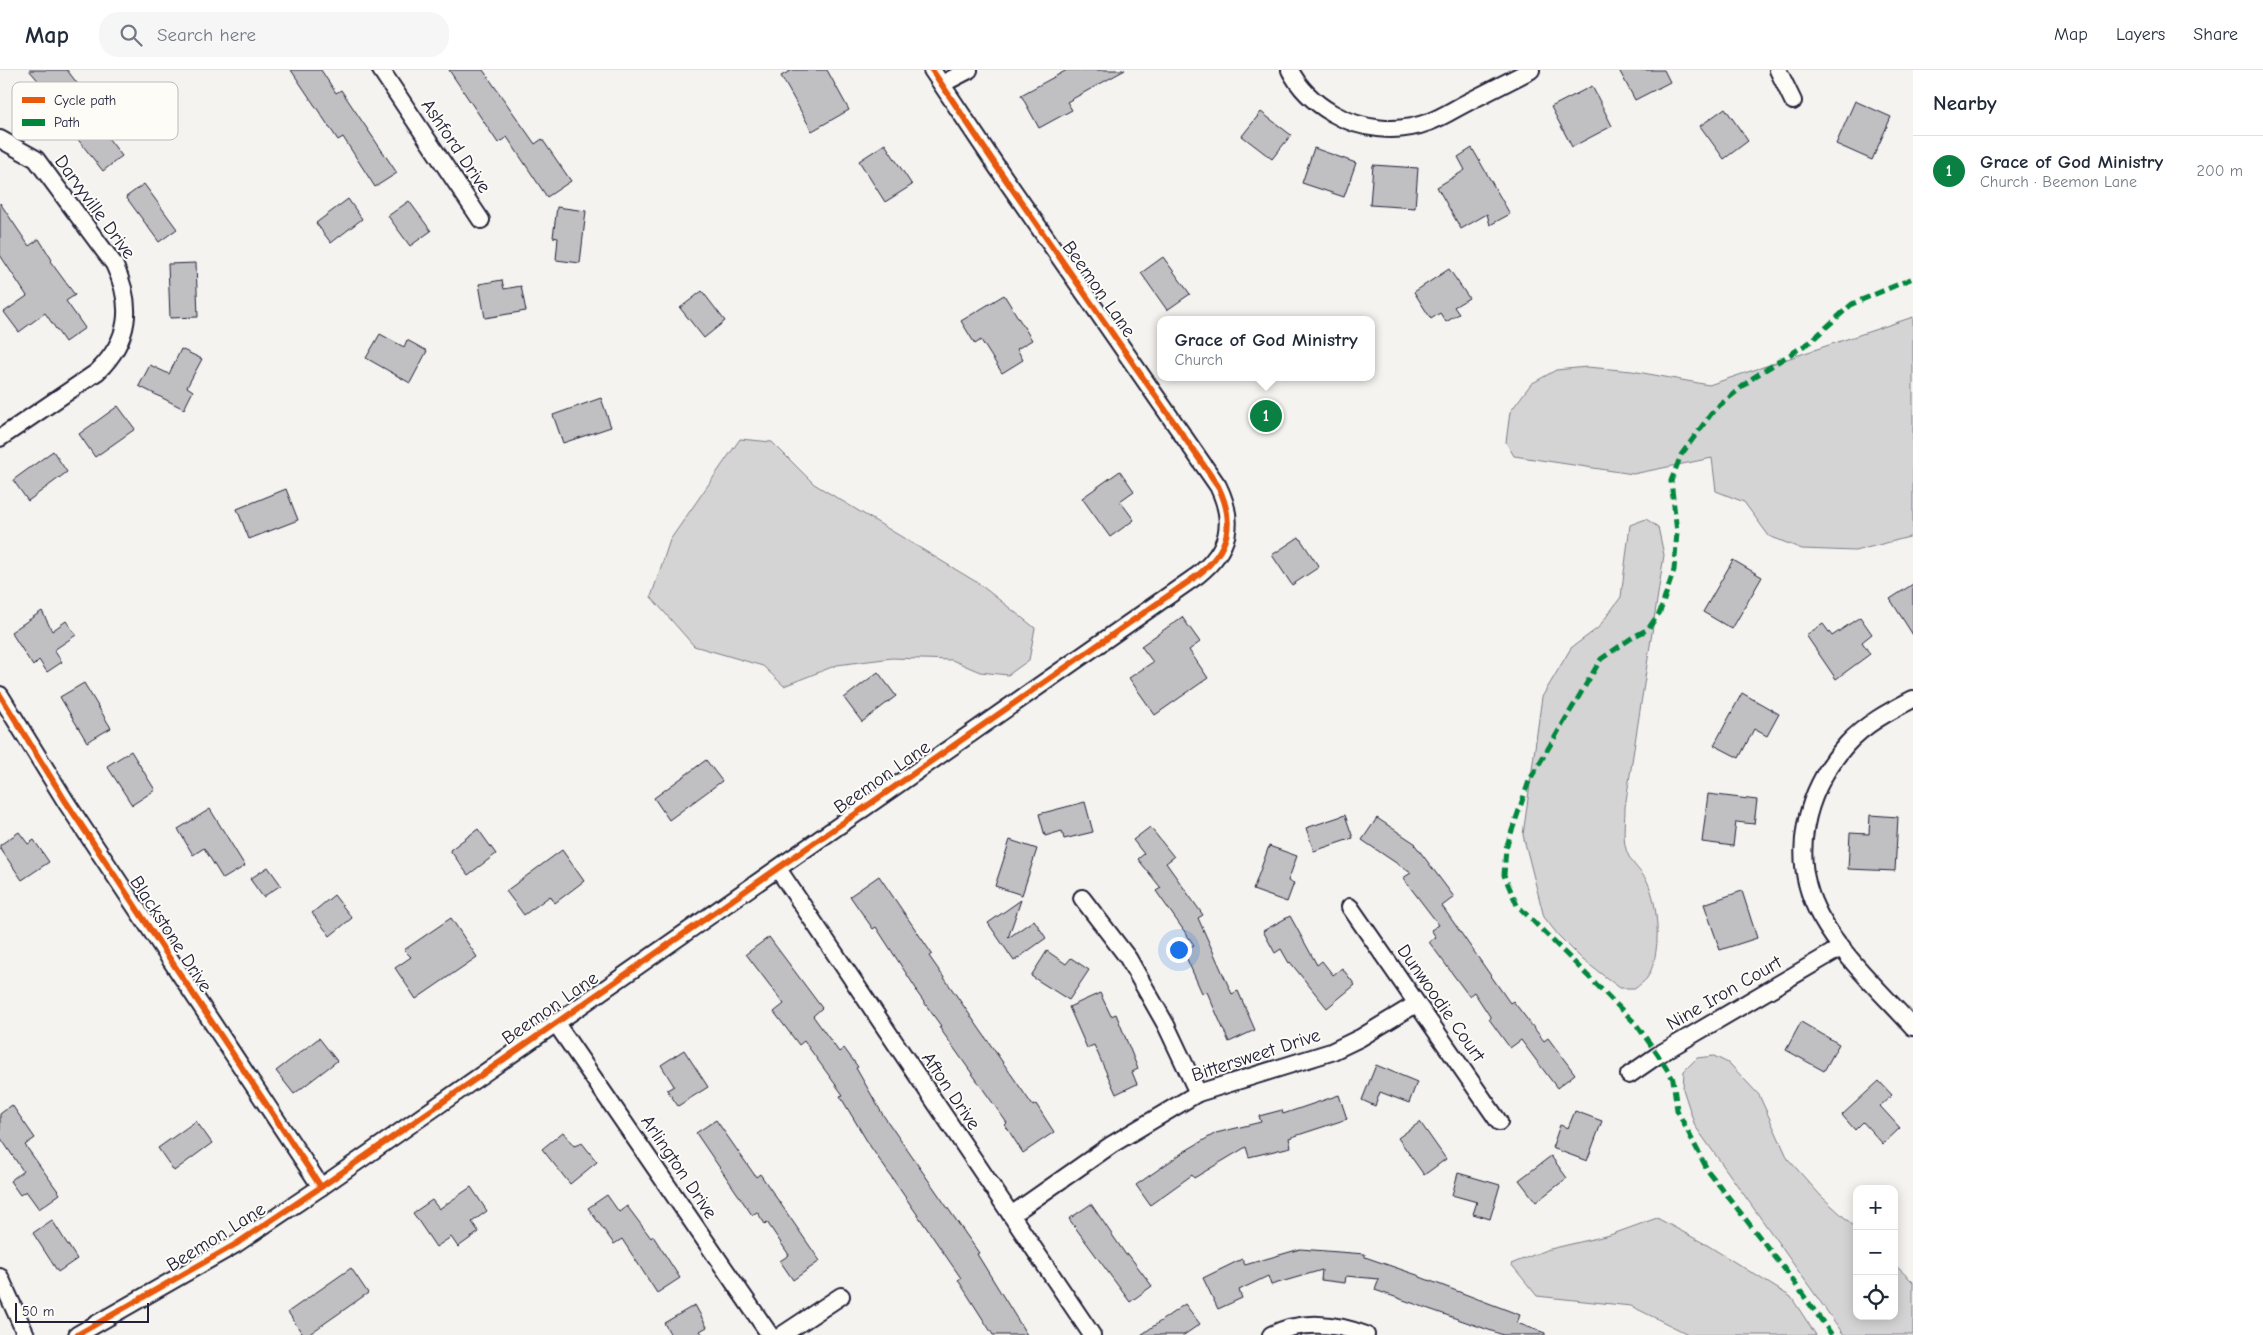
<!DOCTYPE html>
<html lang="en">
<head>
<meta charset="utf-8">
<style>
	body { margin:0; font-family:"Comic Neue",sans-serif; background:#f6f6f7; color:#1f2937 }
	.controls { position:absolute; right:15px; bottom:15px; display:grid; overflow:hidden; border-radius:10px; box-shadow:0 2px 12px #0003 }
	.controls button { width:45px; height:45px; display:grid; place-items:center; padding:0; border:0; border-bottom:1px solid #e0e1e3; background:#fff; color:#1f2937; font:25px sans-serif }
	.scale { position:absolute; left:15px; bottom:12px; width:134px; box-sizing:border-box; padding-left:5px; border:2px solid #22223b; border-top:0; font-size:14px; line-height:18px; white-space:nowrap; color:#22223b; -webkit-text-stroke:4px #fdfcf7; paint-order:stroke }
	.you { position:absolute; left:1178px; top:879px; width:18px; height:18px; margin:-12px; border:4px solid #fff; border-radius:50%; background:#1a73e8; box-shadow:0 0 0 8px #1a73e833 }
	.badge { display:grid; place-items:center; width:32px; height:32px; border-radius:50%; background:#0b8043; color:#fff; font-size:16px; font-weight:700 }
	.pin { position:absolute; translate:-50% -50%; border:2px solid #fff; box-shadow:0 1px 5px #0006 }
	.popup { position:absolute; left:1157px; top:246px; width:218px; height:65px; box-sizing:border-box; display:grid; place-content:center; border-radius:10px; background:#fff; filter:drop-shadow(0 1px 4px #0005); font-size:16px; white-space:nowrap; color:#747a83 }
	.popup b { font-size:19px; color:#1f2937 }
	.popup::after { content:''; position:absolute; left:50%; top:100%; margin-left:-10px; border:10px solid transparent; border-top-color:#fff }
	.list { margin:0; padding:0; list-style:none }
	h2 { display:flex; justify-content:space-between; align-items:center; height:65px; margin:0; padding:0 20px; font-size:21px }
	h2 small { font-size:16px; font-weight:400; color:#747a83 }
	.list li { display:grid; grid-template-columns:32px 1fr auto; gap:15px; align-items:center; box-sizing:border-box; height:70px; padding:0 20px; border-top:1px solid #e0e1e3 }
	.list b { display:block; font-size:19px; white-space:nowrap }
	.list p { margin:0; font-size:16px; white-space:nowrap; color:#747a83 }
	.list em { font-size:16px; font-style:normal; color:#747a83 }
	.icon { flex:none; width:28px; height:28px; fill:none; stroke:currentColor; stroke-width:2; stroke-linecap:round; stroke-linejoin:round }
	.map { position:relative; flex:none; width:1913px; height:1265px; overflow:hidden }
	header { display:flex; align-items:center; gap:30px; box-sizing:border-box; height:70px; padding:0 25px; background:#fff; border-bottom:1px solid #e0e1e3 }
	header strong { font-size:24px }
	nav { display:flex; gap:28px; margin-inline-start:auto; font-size:18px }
	.search { width:350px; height:45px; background:#f6f6f7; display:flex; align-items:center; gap:12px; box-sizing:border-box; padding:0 18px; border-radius:20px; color:#747a83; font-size:19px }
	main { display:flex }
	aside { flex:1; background:#fff }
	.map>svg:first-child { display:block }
</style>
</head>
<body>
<header>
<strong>Map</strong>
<div class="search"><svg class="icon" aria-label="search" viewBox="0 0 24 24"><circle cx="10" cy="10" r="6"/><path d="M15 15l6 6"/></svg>Search here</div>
<nav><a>Map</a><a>Layers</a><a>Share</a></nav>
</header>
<main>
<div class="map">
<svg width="1913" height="1265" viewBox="0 0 1913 1265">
	<rect width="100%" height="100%" fill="#f4f3ef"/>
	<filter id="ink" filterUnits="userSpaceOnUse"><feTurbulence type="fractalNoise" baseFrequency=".02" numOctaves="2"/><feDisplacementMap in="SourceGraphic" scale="10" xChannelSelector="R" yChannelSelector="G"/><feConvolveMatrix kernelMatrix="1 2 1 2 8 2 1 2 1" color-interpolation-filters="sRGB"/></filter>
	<g filter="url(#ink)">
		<g fill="#d5d4d5" stroke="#7c7b88">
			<polygon points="1913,247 1913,466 1855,481 1802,479 1769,466 1744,432 1716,421 1712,388 1633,404 1514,386 1506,372 1510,342 1531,314 1556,300 1587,297 1632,301 1709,315"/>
			<polygon points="740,369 772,372 814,414 978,513 1035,558 1029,590 1008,605 980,602 952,590 892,588 837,595 784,616 763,596 694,576 651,527 670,470"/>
			<path d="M 1646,449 L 1658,457 L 1664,485 L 1625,737 C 1625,749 1623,763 1625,775 C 1628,792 1640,799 1647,811 C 1659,835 1662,885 1647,908 C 1644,912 1639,915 1636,918 L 1620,918 L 1583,890 L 1558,865 L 1544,847 L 1523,765 L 1542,627 L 1571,578 L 1598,558 L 1621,527 L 1630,455 Z"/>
			<polygon points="1714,986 1730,994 1759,1025 1788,1089 1821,1126 1857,1159 1857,1246 1894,1246 1894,1194 1913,1212 1913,1265 1844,1265 1695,1056 1683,1019 1684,1001 1697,988"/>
			<polygon points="1657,1148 1707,1175 1791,1227 1816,1265 1690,1265 1631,1236 1537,1226 1511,1194 1546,1180 1610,1165"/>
		</g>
		<g fill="#c0bfc2" stroke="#22223b">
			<polygon points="29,0 67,0 77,13 50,35 37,19 42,15"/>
			<polygon points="291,0 321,0 336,23 341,20 397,103 375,117 343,67 338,70"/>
			<polygon points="449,0 483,0 535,74 542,69 571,111 547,127 507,67 498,73"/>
			<polygon points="792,0 827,0 849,40 812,61 781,6"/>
			<polygon points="1067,0 1125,0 1067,32 1072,40 1039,58 1021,25"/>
			<polygon points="1619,0 1664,0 1670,12 1635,30"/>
			<polygon points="1592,16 1612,56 1572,77 1551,37"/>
			<polygon points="1855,31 1891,47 1872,90 1836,74"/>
			<polygon points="1725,38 1748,71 1724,89 1700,56"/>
			<polygon points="1261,42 1291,65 1272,89 1242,66"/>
			<polygon points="92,47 122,86 103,101 72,62"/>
			<polygon points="885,74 912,115 885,132 859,91"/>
			<polygon points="1314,78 1356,93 1344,127 1302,113"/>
			<polygon points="1472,78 1510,144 1490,155 1487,144 1461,159 1437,117 1465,100 1458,87"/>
			<polygon points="1373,95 1418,98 1415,138 1370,135"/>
			<polygon points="144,114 177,159 159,172 126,127"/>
			<polygon points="348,129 362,149 331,173 316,153"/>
			<polygon points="409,131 431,161 410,176 388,146"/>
			<polygon points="0,133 29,176 39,169 52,190 50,191 75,225 66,231 85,258 65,272 45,243 19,262 4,242 27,226 0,185"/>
			<polygon points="557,137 586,141 580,193 556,190 558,168 553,167"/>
			<polygon points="1163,187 1190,224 1167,240 1141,203"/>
			<polygon points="196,193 198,247 170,248 168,194"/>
			<polygon points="1449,199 1469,228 1454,237 1459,244 1446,252 1440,243 1431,249 1414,222"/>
			<polygon points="502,210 504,219 521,216 526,241 485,248 479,214"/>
			<polygon points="702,221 725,251 704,268 680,238"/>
			<polygon points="1004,225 1032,270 1017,279 1023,290 1002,303 981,270 975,274 961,251"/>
			<polygon points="380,264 404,277 407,270 427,281 410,313 366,288"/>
			<polygon points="181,279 202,289 187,317 193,321 184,339 139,316 150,295 169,304"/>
			<polygon points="601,328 611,357 563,373 553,345"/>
			<polygon points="118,336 135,359 95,387 79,364"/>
			<polygon points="53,381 67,402 28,431 13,410"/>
			<polygon points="1120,401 1134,421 1120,431 1134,450 1110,467 1082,428"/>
			<polygon points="286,419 298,450 249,469 237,439"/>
			<polygon points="1299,467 1319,497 1292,515 1272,485"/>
			<polygon points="1733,490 1762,507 1732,559 1703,542"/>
			<polygon points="1913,514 1913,565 1890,529"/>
			<polygon points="42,541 52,561 66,551 76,565 54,580 62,592 47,602 39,590 33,596 11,562"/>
			<polygon points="1182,547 1200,572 1189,580 1208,608 1155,645 1129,608 1153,592 1141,576"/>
			<polygon points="1860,547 1872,564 1862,572 1870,584 1836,609 1806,565 1823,554 1832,566"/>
			<polygon points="878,602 896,626 862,652 844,628"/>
			<polygon points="84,613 111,658 87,672 60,627"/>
			<polygon points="1742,623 1779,644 1767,666 1754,659 1739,688 1714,675"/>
			<polygon points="131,681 155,720 132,735 107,696"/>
			<polygon points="706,690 722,711 669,750 654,728"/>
			<polygon points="1708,724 1757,730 1754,754 1736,752 1733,776 1702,772"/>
			<polygon points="1085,732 1093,762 1064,769 1062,761 1045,766 1039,744"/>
			<polygon points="210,739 245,796 223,809 204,778 193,785 178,759"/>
			<polygon points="1345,745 1353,768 1314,781 1306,758"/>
			<polygon points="1870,745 1898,747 1895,801 1848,799 1850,763 1869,764"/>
			<polygon points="1377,748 1416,774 1415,775 1454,827 1442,836 1510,933 1513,931 1544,971 1548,968 1575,1004 1557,1018 1521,970 1510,978 1489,949 1491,948 1474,922 1469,926 1429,872 1436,867 1431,860 1439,855 1403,808 1411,803 1362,770"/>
			<polygon points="1150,757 1174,787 1166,793 1203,845 1198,848 1232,924 1238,921 1255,960 1229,972 1207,922 1202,923 1183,880 1194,875 1156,821 1161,818 1138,789 1144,784 1133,770"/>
			<polygon points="478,759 496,784 468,805 450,780"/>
			<polygon points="19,762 28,774 34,770 49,792 22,810 0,778 0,775"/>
			<polygon points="1010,770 1037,779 1022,825 995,816"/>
			<polygon points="1269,776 1297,786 1288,811 1294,813 1287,832 1253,820"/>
			<polygon points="562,780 584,811 555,833 550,826 524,845 506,821"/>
			<polygon points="268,797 281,815 263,827 250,809"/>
			<polygon points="879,806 932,884 929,886 1033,1036 1036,1034 1054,1062 1023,1083 1005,1055 1007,1053 939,957 941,956 916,921 917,920 876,857 873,859 850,826"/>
			<polygon points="1742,821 1757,868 1720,880 1704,834"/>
			<polygon points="334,825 352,848 330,866 312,843"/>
			<polygon points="1021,830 1008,868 1034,850 1046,868 1014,891 988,853"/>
			<polygon points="1290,846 1317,895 1322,891 1333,905 1342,898 1355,915 1327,938 1290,892 1289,893 1281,879 1275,883 1263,861"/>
			<polygon points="451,848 477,887 416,929 395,898 411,887 404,880"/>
			<polygon points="769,867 822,938 813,946 839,982 844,978 858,997 856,998 883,1045 979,1183 977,1184 1027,1265 993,1265 958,1210 961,1208 870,1076 840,1026 843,1025 804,971 799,975 774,942 784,934 746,884"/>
			<polygon points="1047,881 1066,894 1071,888 1089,900 1069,930 1031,906"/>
			<polygon points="1100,923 1111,946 1116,944 1138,999 1132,1002 1137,1014 1116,1024 1094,975 1087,978 1069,937"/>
			<polygon points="1801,952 1839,974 1824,1001 1786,980"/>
			<polygon points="319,968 337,991 294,1024 276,1001"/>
			<polygon points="684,980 708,1017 678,1036 667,1020 674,1016 661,995"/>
			<polygon points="1376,995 1417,1012 1409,1033 1380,1022 1375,1036 1362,1030"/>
			<polygon points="1879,1011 1892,1025 1880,1036 1900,1058 1883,1074 1863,1052 1855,1060 1842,1045"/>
			<polygon points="1339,1025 1347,1049 1289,1068 1291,1077 1249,1087 1246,1077 1194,1108 1192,1105 1150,1135 1136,1115 1185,1081 1216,1063 1261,1052 1259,1046 1282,1040 1283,1044"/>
			<polygon points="12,1035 35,1068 25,1075 60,1124 39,1139 26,1121 20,1125 10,1111 23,1101 0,1067 0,1044"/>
			<polygon points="1575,1041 1602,1051 1587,1091 1552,1078 1560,1055 1568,1058"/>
			<polygon points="716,1050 756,1107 760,1104 820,1191 793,1210 780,1191 789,1185 767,1152 765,1154 757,1142 752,1145 696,1063"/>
			<polygon points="196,1051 212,1073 174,1101 158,1078"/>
			<polygon points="1420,1052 1446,1089 1424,1105 1398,1068"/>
			<polygon points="563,1062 574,1076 582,1073 597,1092 570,1114 542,1079"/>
			<polygon points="1551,1086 1567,1108 1536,1132 1519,1110"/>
			<polygon points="1458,1103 1500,1115 1490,1149 1473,1144 1477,1132 1452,1125"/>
			<polygon points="471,1117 487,1141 472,1152 479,1162 458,1177 451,1167 436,1177 413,1143 432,1130 439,1139"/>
			<polygon points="607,1125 619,1142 627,1136 651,1168 653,1166 680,1208 657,1223 622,1169 614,1174 588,1138"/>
			<polygon points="1091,1134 1126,1185 1128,1184 1152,1216 1130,1232 1069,1149"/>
			<polygon points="52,1150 77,1189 58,1202 33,1163"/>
			<polygon points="1300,1179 1365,1184 1365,1187 1420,1206 1420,1207 1520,1245 1517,1253 1545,1263 1545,1265 1503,1265 1375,1220 1379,1209 1346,1206 1345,1213 1321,1210 1322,1200 1271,1215 1268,1206 1239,1220 1242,1228 1218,1239 1203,1208 1242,1189 1245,1195"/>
			<polygon points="351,1198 368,1223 308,1265 303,1265 288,1242"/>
			<polygon points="1185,1234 1200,1254 1184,1265 1141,1265"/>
			<polygon points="695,1235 707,1257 700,1261 703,1265 671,1265 664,1253"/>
		</g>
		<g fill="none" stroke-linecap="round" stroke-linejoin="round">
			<defs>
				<g id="minor">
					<polyline points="381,0 481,150"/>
					<path d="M 1290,0 C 1299,18 1315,33 1332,43 C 1361,60 1398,64 1429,52 C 1443,47 1456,38 1470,31 C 1490,21 1511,10 1531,0"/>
					<polyline points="1778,0 1793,31"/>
					<polyline points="942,14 969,0"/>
					<path d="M 0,368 L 97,302 C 130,270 134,236 114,194 L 36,89 L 0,69"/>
					<polyline points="0,625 66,732 321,1117"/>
					<path d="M 1913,629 C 1890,641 1865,654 1847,674 C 1805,721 1788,788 1820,846 C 1842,886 1882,923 1913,957"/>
					<polyline points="778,799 1092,1265"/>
					<polyline points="1082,828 1128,888 1166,955 1198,1023"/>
					<polyline points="1350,837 1499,1052"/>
					<polyline points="555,952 770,1265"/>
					<polyline points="1629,1005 1658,985 1842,877"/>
					<polyline points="1011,1145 1111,1075 1198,1023 1331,982 1360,968 1416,934"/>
					<polyline points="0,1207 26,1265"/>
					<path d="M 77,1265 L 236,1174 L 321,1117 L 1198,505 C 1229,480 1236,453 1218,416 L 997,97 L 932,0"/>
					<polyline points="782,1265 841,1226"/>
					<path d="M 1271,1265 C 1301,1250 1336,1253 1366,1265"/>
				</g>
			</defs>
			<use href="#minor" stroke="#22223b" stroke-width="20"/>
			<use href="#minor" stroke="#fdfcf7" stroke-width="16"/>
			<polyline stroke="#00873e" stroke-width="5" stroke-dasharray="10 5" stroke-linecap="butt" points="1832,1265 1786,1201 1708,1101 1677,1040 1673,1009 1658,985 1636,954 1517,835 1504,805 1506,778 1529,711 1601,589 1633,567 1648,559 1660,542 1674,500 1677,462 1671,411 1681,385 1714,340 1754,307 1810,272 1852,234 1913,208"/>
			<defs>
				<g id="cycleway">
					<polyline points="0,625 66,732 321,1117"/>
					<path d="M 77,1265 L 236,1174 L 321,1117 L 1198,505 C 1229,480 1236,453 1218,416 L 997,97 L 932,0"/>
				</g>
			</defs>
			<use href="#cycleway" stroke="#fdfcf7" stroke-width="9"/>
			<use href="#cycleway" stroke="#e8590c" stroke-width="6"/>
		</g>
	</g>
	<g text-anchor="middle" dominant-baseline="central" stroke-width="4" stroke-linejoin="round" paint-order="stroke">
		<g font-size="19" fill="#22223b" stroke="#fdfcf7">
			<text transform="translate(456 76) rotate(56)">Ashford Drive</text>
			<text transform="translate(95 137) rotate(54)">Darvyville Drive</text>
			<text transform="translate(1099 219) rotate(55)">Beemon Lane</text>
			<text transform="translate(882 707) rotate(-35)">Beemon Lane</text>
			<text transform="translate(171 864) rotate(57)">Blackstone Drive</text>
			<text transform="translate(1724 923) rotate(-30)">Nine Iron Court</text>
			<text transform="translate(1441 933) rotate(55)">Dunwoodie Court</text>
			<text transform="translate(550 938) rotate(-35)">Beemon Lane</text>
			<text transform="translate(1256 985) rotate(-18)">Bittersweet Drive</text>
			<text transform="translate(951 1021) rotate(56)">Afton Drive</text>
			<text transform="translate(679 1097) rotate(56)">Arlington Drive</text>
			<text transform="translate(216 1167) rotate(-32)">Beemon Lane</text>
		</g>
	</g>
	<rect x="12" y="12" width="166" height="58" rx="8" fill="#fdfcf7" stroke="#bbbbbf" stroke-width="1"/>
	<rect x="22" y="27" width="23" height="6" fill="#e8590c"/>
	<rect x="22" y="49" width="23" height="7" fill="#00873e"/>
	<g font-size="14" fill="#22223b">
		<text x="54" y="35">Cycle path</text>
		<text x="54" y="57">Path</text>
	</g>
</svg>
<div class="controls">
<button>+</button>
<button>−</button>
<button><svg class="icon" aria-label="locate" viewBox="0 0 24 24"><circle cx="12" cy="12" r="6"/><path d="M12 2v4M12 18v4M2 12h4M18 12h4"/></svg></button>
</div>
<div class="scale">50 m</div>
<div class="you"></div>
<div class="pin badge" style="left:1266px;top:346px">1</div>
<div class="popup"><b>Grace of God Ministry</b>Church</div>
</div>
<aside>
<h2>Nearby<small></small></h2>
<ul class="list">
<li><span class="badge">1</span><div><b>Grace of God Ministry</b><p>Church · Beemon Lane</p></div><em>200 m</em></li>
</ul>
</aside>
</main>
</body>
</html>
